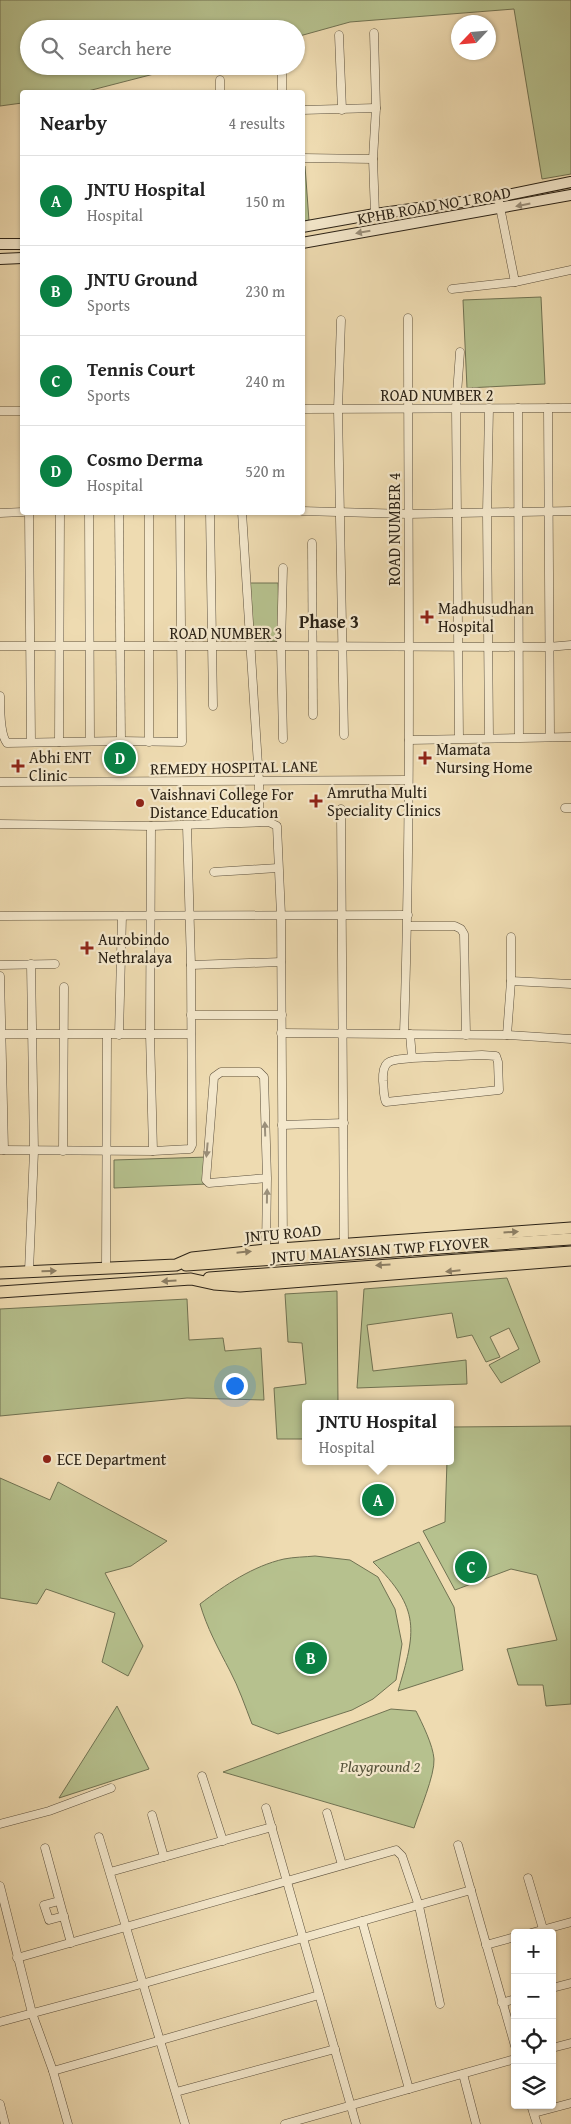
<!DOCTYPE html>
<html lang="en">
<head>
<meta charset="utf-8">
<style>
	body { margin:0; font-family:"Gentium Book Plus",serif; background:#f6f6f6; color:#222 }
	.controls { position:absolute; right:15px; bottom:15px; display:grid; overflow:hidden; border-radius:5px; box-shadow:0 1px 4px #0004 }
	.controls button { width:45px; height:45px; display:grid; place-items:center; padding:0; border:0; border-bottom:1px solid #e0e0e0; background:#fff; color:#222; font:25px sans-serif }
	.compass { position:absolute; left:451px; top:15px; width:45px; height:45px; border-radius:50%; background:#fff; box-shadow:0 1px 4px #0004; rotate:244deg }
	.you { position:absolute; left:234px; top:1385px; width:18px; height:18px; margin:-12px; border:4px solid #fff; border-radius:50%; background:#1a73e8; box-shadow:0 0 0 8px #1a73e833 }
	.badge { display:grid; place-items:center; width:32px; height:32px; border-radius:50%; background:#0b8043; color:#fff; font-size:16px; font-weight:700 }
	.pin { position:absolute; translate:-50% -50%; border:2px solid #fff; box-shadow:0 1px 5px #0006 }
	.popup { position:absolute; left:302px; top:1400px; width:152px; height:65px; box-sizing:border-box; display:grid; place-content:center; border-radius:5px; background:#fff; filter:drop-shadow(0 1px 4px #0005); font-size:16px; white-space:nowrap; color:#767676 }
	.popup b { font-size:19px; color:#222 }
	.popup::after { content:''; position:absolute; left:50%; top:100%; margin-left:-10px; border:10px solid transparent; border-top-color:#fff }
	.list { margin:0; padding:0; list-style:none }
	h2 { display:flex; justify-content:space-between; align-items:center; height:65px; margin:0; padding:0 20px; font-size:21px }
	h2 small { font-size:16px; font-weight:400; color:#767676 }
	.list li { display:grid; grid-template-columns:32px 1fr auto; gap:15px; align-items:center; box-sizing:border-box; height:90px; padding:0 20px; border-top:1px solid #e0e0e0 }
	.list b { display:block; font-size:19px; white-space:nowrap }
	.list p { margin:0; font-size:16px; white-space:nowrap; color:#767676 }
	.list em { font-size:16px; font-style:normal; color:#767676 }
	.icon { flex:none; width:28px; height:28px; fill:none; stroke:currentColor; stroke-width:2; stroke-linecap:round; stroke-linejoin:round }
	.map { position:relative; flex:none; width:571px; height:2124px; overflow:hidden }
	.search { position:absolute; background:#fff; box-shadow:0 1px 4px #0004; left:20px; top:20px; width:285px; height:55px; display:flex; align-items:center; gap:12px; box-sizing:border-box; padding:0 18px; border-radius:28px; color:#767676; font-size:19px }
	.panel { position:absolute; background:#fff; box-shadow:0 1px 4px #0004; left:20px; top:90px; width:285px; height:425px; border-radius:5px }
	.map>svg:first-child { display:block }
</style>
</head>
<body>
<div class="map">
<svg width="571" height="2124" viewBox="0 0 571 2124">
	<rect width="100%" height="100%" fill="#eedbb1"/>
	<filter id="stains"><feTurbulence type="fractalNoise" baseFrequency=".004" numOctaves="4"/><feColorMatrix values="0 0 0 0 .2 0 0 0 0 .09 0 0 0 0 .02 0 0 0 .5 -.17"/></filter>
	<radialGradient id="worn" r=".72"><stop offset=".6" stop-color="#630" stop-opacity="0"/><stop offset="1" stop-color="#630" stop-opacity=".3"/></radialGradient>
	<g fill="#b6c18e" stroke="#707252">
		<polygon points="0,0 571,0 571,174 542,179 514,9 350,22 296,37 296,29 29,29 29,66 185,66 84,92 22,92 22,103 0,106"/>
		<polygon points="302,166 305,166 309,221 303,222"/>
		<polygon points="541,297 545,384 467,388 463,300"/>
		<polygon points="245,583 278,583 280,641 247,642"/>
		<polygon points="208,1157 207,1184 114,1188 114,1160"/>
		<polygon points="507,1278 540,1362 501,1383 489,1365 519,1349 509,1328 490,1337 500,1357 486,1362 472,1335 457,1338 452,1313 367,1325 373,1371 466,1360 467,1384 357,1388 364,1289"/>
		<polygon points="337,1291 338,1404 306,1404 305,1439 277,1439 274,1388 306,1384 302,1343 288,1342 285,1294"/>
		<polygon points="187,1299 189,1340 223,1338 225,1351 261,1348 264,1400 187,1398 0,1416 0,1309"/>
		<polygon points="571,1426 571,1704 546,1706 543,1685 518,1685 507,1649 557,1640 537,1575 511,1569 455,1590 423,1531 445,1522 447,1461 450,1461 451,1427"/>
		<polygon points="0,1478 50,1500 58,1482 167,1541 131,1566 105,1573 143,1646 128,1676 102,1662 115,1613 46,1589 37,1604 0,1598"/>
		<path d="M 419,1542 L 454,1607 L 463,1670 L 398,1691 C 416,1631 421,1609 373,1562 Z"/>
		<path d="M 315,1556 L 350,1560 L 378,1577 L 395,1609 L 402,1644 L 396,1680 L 373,1699 L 352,1710 L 278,1734 L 252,1724 C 245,1706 239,1688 230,1671 C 218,1648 207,1628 200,1604 C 225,1585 253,1566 284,1559 C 294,1557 305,1557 315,1556 Z"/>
		<polygon points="117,1706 149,1769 59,1798"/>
		<path d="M 391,1709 L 416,1711 C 422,1723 433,1745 434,1759 C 435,1775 419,1812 414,1828 L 223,1772 Z"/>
	</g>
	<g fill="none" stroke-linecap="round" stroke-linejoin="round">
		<defs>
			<g id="street">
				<polyline points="374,33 376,108 373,159 375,214"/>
				<polyline points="339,35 342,110"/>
				<polyline points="282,66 282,92"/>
				<polyline points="220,80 220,92"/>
				<polyline points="302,110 376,108"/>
				<polyline points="302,158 373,159"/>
				<polyline points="498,197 515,282 571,270"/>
				<polyline points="452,289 515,282"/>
				<polyline points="341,320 338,409 344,735"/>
				<polyline points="489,408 487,513 489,738"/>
				<polyline points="518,408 519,737"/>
				<polyline points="548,408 550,737"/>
				<polyline points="302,409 571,408"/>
				<polyline points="0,411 22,411"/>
				<polyline points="302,511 408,514 571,511"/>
				<polyline points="29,512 31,742"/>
				<polyline points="89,512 90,741"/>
				<polyline points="119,512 121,741"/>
				<polyline points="210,512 213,706"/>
				<polyline points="242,512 259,781 259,822"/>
				<polyline points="0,513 23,512"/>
				<polyline points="312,543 313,715"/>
				<polyline points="283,568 281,646 283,739"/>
				<path d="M 0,646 C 183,646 365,646 548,647 L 571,645"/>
				<path d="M 0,696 C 0,709 0,735 7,743 L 121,741 L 182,742 L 180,512"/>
				<polyline points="459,738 456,408 460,352"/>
				<polyline points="409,740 571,737"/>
				<polyline points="59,742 60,512"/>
				<polyline points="149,742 149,512"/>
				<polyline points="0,782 408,780"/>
				<polyline points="565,808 571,808"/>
				<polyline points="341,809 344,1244"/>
				<polyline points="0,824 151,826 269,822 277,826 281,915 283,1248"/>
				<polyline points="151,826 150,1034 153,1151"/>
				<polyline points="214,872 278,868"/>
				<polyline points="0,916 408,915"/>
				<polyline points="408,926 455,926 461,929 464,934 466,1035"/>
				<polyline points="0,965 55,964"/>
				<polyline points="191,965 281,962"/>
				<polyline points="0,976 4,1150"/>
				<polyline points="511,981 571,984"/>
				<polyline points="191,1015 282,1015"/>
				<polyline points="281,1033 507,1035 571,1039"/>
				<path d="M 404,1033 C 412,795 408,556 408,318"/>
				<polyline points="0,1034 191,1034"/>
				<path d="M 410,1034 L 412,1058 L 482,1055 L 496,1056 L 498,1062 L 499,1090 L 386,1102 C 383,1095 384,1088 383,1081 C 382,1057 392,1061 412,1058"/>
				<polyline points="119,1035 122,916"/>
				<polyline points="507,1035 511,981 511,937"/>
				<polyline points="282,1125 344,1123"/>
				<polyline points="0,1150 153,1151 190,1149 192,1145 191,965 187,826"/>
				<polyline points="63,1151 64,987"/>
				<polyline points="266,1250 267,1178 264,1077 259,1072 221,1072 214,1077 206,1180 209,1183 267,1178"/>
				<polyline points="106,1269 107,1035"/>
				<polyline points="29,1271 34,1151 31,964"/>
				<polyline points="202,1776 223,1841"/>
				<polyline points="266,1808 356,2124"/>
				<polyline points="327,1813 342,1865"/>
				<polyline points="152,1815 164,1857"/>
				<polyline points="0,1824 49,1811 111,1788"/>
				<polyline points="99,1837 185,2124"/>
				<polyline points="458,1845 515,2046"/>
				<polyline points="45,1848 71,1943"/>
				<polyline points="110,1872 272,1827"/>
				<polyline points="528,1878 543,1929"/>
				<polyline points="0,1886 32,2013 53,2071 68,2124"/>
				<polyline points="59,1901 44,1905 49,1920 64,1916"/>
				<polyline points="362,1921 409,2089"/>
				<polyline points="531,1933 571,1922"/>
				<polyline points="486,1945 515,1937"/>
				<polyline points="17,1958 396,1850 402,1856 419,1906 440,2004"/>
				<polyline points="552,1988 571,1983"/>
				<polyline points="502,2003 515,1999"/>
				<polyline points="0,2022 145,1983 471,1890"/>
				<polyline points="552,2048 571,2043"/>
				<polyline points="53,2071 319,1995"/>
				<polyline points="463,2074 476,2124"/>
				<polyline points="176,2092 335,2049"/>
				<polyline points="0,2104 5,2124"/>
				<polyline points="531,2105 537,2124"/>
				<polyline points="534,2113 571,2103"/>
				<polyline points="285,2124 515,2059"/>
			</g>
			<g id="secondary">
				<polyline points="302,227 375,214 498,197 571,182"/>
				<polyline points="302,243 571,195"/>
				<polyline points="0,244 22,244"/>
				<polyline points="0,259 22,258"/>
			</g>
			<g id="primary">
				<polyline points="186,1265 571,1239"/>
				<polyline points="0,1273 176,1265 192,1258 266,1250 571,1228"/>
				<polyline points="209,1278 571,1252"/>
				<polyline points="0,1292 191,1279 214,1284 240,1286 571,1260"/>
			</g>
		</defs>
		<use href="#street" stroke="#5c503d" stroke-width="9"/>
		<use href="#secondary" stroke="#2b2216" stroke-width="12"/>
		<use href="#primary" stroke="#2b2216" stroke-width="13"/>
		<use href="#street" stroke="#f4e8cc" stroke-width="8"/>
		<use href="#secondary" stroke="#f4e8cc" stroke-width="10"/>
		<use href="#primary" stroke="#eedbb1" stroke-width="11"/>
	</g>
	<defs><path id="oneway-solid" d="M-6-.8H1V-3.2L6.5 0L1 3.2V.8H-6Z" transform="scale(1.25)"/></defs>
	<g fill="#9a8f7a">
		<use href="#oneway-solid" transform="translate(523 205) rotate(169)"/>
		<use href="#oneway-solid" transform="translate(363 232) rotate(170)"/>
		<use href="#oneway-solid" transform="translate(265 1129) rotate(-92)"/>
		<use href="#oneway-solid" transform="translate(207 1150) rotate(95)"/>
		<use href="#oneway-solid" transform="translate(267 1196) rotate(-89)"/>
	</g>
	<g fill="#8c7e64">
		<use href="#oneway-solid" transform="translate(511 1232) rotate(-4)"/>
		<use href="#oneway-solid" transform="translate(244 1252) rotate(-6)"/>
		<use href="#oneway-solid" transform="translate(383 1265) rotate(176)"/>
		<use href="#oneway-solid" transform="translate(49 1271) rotate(-2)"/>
		<use href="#oneway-solid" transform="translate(453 1271) rotate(174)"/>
		<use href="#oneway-solid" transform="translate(169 1281) rotate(176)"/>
	</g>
	<g fill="#8f2418" stroke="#f4e8cc" stroke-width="2">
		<path d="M424.5 609.5h5v5h5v5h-5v5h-5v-5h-5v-5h5z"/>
		<path d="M422.5 750.5h5v5h5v5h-5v5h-5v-5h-5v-5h5z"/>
		<path d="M15.5 758.5h5v5h5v5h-5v5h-5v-5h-5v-5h5z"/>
		<path d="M313.5 793.5h5v5h5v5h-5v5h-5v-5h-5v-5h5z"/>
		<circle cx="140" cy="803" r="5"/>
		<path d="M84.5 940.5h5v5h5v5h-5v5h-5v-5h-5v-5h5z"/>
		<circle cx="47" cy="1459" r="5"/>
	</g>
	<g text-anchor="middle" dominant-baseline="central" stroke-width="4.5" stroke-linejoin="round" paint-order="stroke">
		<g font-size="16" fill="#2b2216" stroke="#f4e8cc">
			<text transform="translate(434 205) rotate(-10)">KPHB ROAD NO 1 ROAD</text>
			<text x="437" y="395">ROAD NUMBER 2</text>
			<text transform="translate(394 529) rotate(-90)">ROAD NUMBER 4</text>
			<text x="226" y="633">ROAD NUMBER 3</text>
			<text transform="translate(234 767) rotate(-1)">REMEDY HOSPITAL LANE</text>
			<text transform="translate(283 1233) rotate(-5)">JNTU ROAD</text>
			<text transform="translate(380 1249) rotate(-4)">JNTU MALAYSIAN TWP FLYOVER</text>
		</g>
		<g font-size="16" fill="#2b2216" stroke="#f4e8cc" text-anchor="start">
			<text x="438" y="608">Madhusudhan<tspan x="438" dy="18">Hospital</tspan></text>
			<text x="436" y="749">Mamata<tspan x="436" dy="18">Nursing Home</tspan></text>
			<text x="29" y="757">Abhi ENT<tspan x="29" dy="18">Clinic</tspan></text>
			<text x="327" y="792">Amrutha Multi<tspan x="327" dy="18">Speciality Clinics</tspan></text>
			<text x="150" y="794">Vaishnavi College For<tspan x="150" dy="18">Distance Education</tspan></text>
			<text x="98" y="939">Aurobindo<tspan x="98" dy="18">Nethralaya</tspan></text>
			<text x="57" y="1459">ECE Department</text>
		</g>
		<g font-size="16" font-style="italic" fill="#55523a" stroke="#f4e8cc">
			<text x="380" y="1766">Playground 2</text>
		</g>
		<g font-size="18" font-weight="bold" fill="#2b2216" stroke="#f4e8cc">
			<text x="329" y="621">Phase 3</text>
		</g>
	</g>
	<rect width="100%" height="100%" filter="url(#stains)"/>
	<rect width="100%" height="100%" fill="url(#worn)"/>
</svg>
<div class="controls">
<button>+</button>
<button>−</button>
<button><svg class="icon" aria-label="locate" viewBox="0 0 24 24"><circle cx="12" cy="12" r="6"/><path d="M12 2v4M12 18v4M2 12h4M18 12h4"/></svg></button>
<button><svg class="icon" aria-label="layers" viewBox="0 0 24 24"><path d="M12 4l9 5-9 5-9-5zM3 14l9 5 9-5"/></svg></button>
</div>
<svg class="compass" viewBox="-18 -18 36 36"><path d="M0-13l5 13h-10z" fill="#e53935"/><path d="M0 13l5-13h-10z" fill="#767676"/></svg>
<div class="you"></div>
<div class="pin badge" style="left:378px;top:1500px">A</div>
<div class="popup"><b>JNTU Hospital</b>Hospital</div>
<div class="pin badge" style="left:311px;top:1658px">B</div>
<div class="pin badge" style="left:471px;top:1567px">C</div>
<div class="pin badge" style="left:120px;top:758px">D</div>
<div class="search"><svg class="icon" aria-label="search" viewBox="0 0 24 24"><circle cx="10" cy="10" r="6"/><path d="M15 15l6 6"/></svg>Search here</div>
<section class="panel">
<h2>Nearby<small>4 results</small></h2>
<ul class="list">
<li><span class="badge">A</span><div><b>JNTU Hospital</b><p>Hospital</p></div><em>150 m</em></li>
<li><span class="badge">B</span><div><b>JNTU Ground</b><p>Sports</p></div><em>230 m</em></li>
<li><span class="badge">C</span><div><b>Tennis Court</b><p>Sports</p></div><em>240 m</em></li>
<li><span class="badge">D</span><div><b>Cosmo Derma</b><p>Hospital</p></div><em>520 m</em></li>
</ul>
</section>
</div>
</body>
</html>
